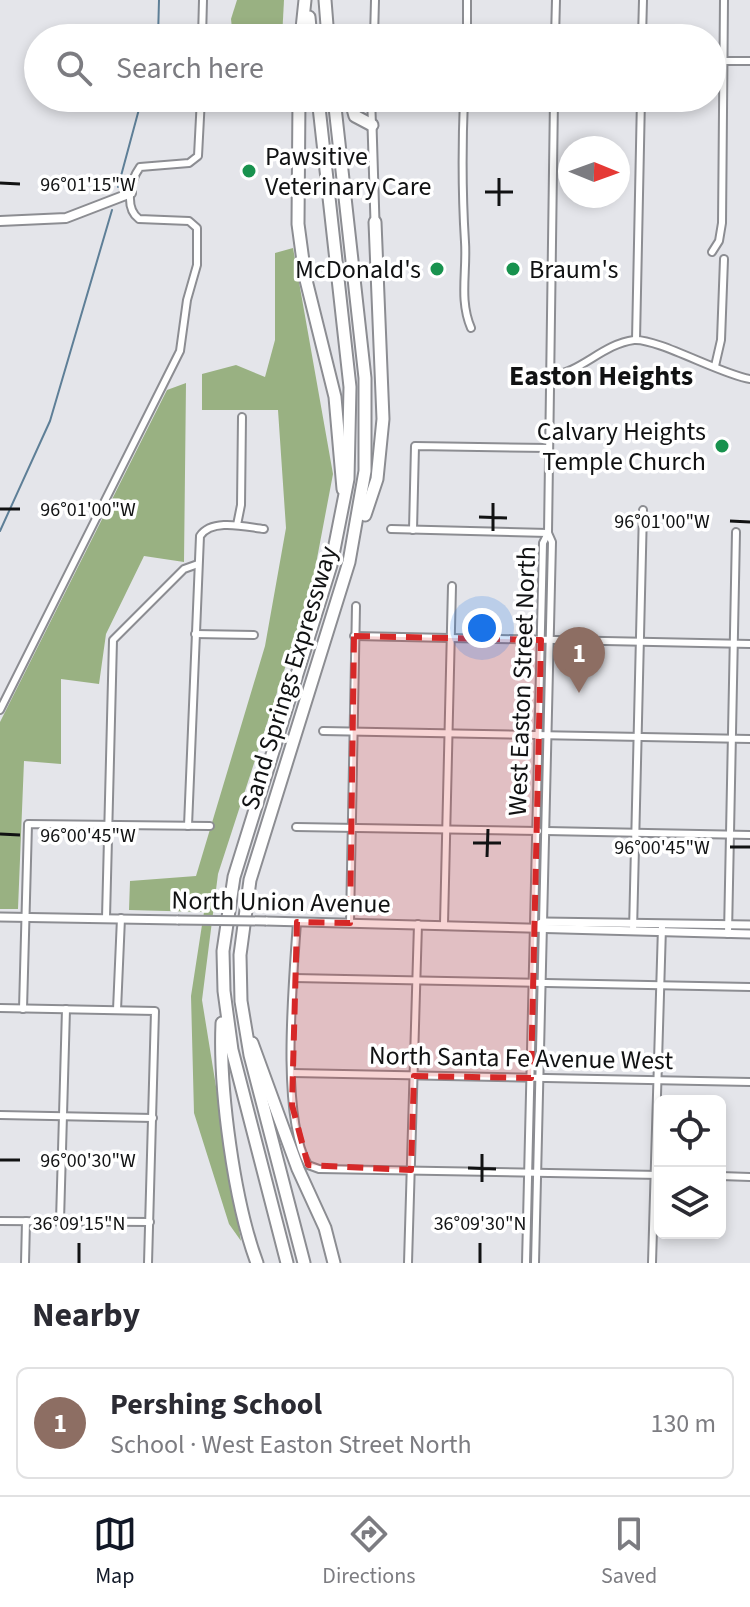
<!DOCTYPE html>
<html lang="en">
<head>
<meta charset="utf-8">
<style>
	body { margin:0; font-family:"Source Sans 3",sans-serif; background:#f7f7f7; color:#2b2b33 }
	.controls { position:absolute; right:24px; bottom:24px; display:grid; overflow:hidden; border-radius:12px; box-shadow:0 4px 12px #0003 }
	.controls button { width:72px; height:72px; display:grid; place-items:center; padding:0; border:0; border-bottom:2px solid #e1e1e2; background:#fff; color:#2b2b33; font:40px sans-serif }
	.compass { position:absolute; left:558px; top:136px; width:72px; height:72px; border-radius:50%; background:#fff; box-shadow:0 4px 12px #0003; rotate:91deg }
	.you { position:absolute; left:482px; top:628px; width:28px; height:28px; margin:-20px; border:6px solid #fff; border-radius:50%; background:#1a73e8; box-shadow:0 0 0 12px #1a73e833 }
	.badge { display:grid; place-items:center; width:52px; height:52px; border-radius:50%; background:#111827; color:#fff; font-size:26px; font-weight:700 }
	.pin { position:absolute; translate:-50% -66px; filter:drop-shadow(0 2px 4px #0008) }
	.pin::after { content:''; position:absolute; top:42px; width:28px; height:24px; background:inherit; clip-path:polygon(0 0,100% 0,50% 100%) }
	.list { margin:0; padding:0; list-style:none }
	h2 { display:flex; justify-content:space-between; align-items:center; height:104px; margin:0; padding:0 32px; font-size:34px }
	h2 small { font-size:26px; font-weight:400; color:#7c7c81 }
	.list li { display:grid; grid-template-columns:52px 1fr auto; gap:24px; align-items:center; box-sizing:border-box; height:112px; margin:0 16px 16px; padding:0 16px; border:2px solid #e1e1e2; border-radius:12px }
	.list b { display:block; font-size:30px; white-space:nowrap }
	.list p { margin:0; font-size:26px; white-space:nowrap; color:#7c7c81 }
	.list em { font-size:26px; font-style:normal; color:#7c7c81 }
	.icon { flex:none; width:44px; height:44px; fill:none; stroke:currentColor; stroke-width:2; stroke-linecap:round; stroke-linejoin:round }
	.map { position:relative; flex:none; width:750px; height:1263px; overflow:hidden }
	.search { position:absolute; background:#fff; box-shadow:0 4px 12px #0003; left:24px; right:24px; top:24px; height:88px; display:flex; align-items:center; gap:20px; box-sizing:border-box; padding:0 28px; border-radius:44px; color:#7c7c81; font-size:30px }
	.sheet { height:232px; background:#fff }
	nav { display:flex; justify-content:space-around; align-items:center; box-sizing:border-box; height:112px; border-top:2px solid #e1e1e2; background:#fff; font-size:22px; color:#7c7c81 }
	nav a { display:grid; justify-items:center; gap:4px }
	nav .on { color:#111827 }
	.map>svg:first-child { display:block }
</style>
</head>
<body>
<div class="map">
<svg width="750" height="1263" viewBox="0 0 750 1263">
	<rect width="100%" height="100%" fill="#e4e5ea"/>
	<g fill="#99b182">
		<polygon points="237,0 284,0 282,38 233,38 231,19"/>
		<polygon points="238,98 279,98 279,106 239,108"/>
		<polygon points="293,248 333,474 312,585 218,874 202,1000 241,1241 229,1224 194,1113 191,996 204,912 129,910 130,881 196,876 265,646 286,528 278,410 202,410 202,374 236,365 265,377 275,340 275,253"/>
		<polygon points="186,383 184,562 144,556 106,634 99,684 61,679 61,764 24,761 18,909 0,909 0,722 167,390"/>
	</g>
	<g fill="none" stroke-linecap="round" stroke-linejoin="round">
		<g stroke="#5e7f97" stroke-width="2">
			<polyline points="158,38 159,0"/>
			<polyline points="118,187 142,98"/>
			<polyline points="0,531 50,421 112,210"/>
		</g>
		<defs>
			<g id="minor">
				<polyline points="202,38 203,0"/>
				<polyline points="374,38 375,0"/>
				<polyline points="467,38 467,0"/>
				<polyline points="555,38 556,0"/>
				<polyline points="642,38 643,0"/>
				<polyline points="712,61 750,61"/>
				<polyline points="371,98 372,125"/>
				<path d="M 464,98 C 462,146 462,194 465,242 C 467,272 459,300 471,328"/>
				<polyline points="712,252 719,241 722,223 724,0"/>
				<polyline points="636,340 641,98"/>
				<polyline points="715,366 721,340 724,259"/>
				<path d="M 549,376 C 580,374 602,344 634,340 C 657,338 722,375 750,379"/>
				<polyline points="237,525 241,505 242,417"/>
				<polyline points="391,529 548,533"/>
				<polyline points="413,530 415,446 549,448"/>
				<polyline points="195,634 254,635"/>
				<polyline points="354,636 750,644"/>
				<path d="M 0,710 L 180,351 L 187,300 L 197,265 L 197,228 L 189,221 L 139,219 C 124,208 130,181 140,167 L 189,163 L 198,156 L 201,98"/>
				<polyline points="323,731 750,739"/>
				<path d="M 188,826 L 200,536 C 212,518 246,527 264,529"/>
				<polyline points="296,827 538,831"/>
				<polyline points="546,831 750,835"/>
				<polyline points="106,918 113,640 184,569 198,564"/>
				<path d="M 297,922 C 293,982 280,1116 308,1165 L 319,1169 L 660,1175"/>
				<polyline points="350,923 356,606"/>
				<polyline points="444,924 452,586"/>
				<polyline points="633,931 643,510"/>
				<polyline points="728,934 736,532"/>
				<polyline points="294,978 750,987"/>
				<polyline points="0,1008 155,1011 148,1263"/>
				<polyline points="23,1009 28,824 210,826"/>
				<polyline points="117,1010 121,918"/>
				<polyline points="292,1073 750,1082"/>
				<polyline points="0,1115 153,1118"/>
				<polyline points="720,1176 750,1177"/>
				<polyline points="0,1221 150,1222"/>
				<polyline points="60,1221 66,1009"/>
				<polyline points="25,1263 26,1221"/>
				<polyline points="408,1263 418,924"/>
				<polyline points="526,1263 543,543 548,533"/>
				<polyline points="535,1263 552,542 548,533 554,98"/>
				<polyline points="652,1263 662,927"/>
			</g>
			<g id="tertiary">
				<polyline points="372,125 375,222"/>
				<polyline points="0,917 178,920"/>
				<polyline points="266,921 750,934"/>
				<polyline points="535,926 544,922 750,925"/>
			</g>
			<polyline id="secondary" points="0,221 66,218 131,193"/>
			<g id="motorway">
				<polyline points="325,0 328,38"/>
				<polyline points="309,17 311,38"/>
				<polyline points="301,38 305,0"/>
				<polyline points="299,98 298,224 305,276 335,397 343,489"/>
				<polyline points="350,98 355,116 372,125"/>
				<polyline points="365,515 377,479 383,419 375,222"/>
				<path d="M 222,1023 C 219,1090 234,1201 257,1263"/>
				<polyline points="252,1043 298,1169 325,1228 334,1263"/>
				<polyline points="287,1263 232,1050 224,991 223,951 234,877 331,565 348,479 350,387 318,98"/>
				<polyline points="304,1263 250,1055 241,1001 240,955 250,880 349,562 365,471 365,378 334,98"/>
			</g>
		</defs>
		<use href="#minor" stroke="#8c8d92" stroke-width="10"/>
		<use href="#tertiary" stroke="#8c8d92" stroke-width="11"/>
		<use href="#secondary" stroke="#8c8d92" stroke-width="12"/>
		<use href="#motorway" stroke="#8c8d92" stroke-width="15"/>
		<use href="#minor" stroke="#fff" stroke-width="6"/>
		<use href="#tertiary" stroke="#fff" stroke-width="7"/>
		<use href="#secondary" stroke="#fff" stroke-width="8"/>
		<use href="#motorway" stroke="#fff" stroke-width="11"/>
		<defs>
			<polyline id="tertiary-bridge" points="178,920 266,921"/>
		</defs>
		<use href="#tertiary-bridge" stroke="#8c8d92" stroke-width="11" stroke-linecap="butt"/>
		<use href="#tertiary-bridge" stroke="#fff" stroke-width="7"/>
	</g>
	<path fill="#d62828" fill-opacity="0.2" stroke="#d62828" stroke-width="6" stroke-dasharray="16 10" stroke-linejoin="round" d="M 354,636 L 541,640 L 531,1078 L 414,1076 L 411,1170 L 308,1165 L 292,1105 L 297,922 L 350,923 Z"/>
	<path fill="none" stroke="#111213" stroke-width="3" d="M 0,183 L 20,184M 485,192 L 513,192M 499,206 L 499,178M 0,509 L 20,509M 479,517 L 507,518M 730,521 L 750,522M 493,531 L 493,503M 0,834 L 20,835M 473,843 L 501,843M 730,847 L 750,847M 487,857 L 488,829M 0,1160 L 20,1160M 468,1168 L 496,1169M 482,1182 L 482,1154M 79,1263 L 79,1243M 480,1263 L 480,1243"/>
	<g fill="#18924e" stroke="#fff" stroke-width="3">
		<circle cx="249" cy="171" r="8"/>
		<circle cx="437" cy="269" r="8"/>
		<circle cx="513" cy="269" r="8"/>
		<circle cx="722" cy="446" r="8"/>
	</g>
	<g text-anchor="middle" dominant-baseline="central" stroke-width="7" stroke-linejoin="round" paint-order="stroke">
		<g font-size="26" fill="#111213" stroke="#fff" text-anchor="start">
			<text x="265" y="156">Pawsitive<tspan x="265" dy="30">Veterinary Care</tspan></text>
			<text x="421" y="269" text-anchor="end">McDonald's</text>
			<text x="529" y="269">Braum's</text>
			<text x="706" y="431" text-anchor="end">Calvary Heights<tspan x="706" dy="30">Temple Church</tspan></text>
		</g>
		<g font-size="26" fill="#111213" stroke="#fff">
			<text transform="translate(289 678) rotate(-73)">Sand Springs Expressway</text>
			<text transform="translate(522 681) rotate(-88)">West Easton Street North</text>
			<text transform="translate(281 902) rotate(1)">North Union Avenue</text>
			<text transform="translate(521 1058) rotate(1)">North Santa Fe Avenue West</text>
		</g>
		<g font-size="28" font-weight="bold" fill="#111213" stroke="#fff">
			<text x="601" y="376">Easton Heights</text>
		</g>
	</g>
	<g font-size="20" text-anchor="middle" fill="#111213" stroke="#fff" stroke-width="7" stroke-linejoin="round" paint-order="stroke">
		<text x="88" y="191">96°01'15"W</text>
		<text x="88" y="516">96°01'00"W</text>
		<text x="662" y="528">96°01'00"W</text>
		<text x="88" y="842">96°00'45"W</text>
		<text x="662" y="854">96°00'45"W</text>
		<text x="88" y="1167">96°00'30"W</text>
		<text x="79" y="1230">36°09'15"N</text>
		<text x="480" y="1230">36°09'30"N</text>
	</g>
</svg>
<div class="controls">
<button><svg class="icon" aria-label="locate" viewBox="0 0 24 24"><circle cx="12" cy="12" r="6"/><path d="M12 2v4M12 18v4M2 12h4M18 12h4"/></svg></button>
<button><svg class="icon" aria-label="layers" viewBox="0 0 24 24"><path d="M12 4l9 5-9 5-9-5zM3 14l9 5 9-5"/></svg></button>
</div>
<svg class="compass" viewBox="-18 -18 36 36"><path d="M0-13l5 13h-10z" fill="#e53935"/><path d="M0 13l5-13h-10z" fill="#7c7c81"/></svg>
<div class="you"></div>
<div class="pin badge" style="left:579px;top:693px;background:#8d6e63">1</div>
<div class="search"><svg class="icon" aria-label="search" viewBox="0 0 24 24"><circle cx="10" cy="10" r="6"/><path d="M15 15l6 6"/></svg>Search here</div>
</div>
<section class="sheet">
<h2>Nearby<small></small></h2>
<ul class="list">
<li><span class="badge" style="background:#8d6e63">1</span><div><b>Pershing School</b><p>School · West Easton Street North</p></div><em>130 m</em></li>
</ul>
</section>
<nav>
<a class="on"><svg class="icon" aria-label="map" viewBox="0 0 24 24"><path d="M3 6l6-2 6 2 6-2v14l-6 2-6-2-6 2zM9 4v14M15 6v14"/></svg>Map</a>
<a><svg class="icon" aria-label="directions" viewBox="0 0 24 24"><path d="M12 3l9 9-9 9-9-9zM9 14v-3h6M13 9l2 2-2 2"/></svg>Directions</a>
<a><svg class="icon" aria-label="saved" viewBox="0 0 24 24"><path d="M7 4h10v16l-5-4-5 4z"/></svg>Saved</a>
</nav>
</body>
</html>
